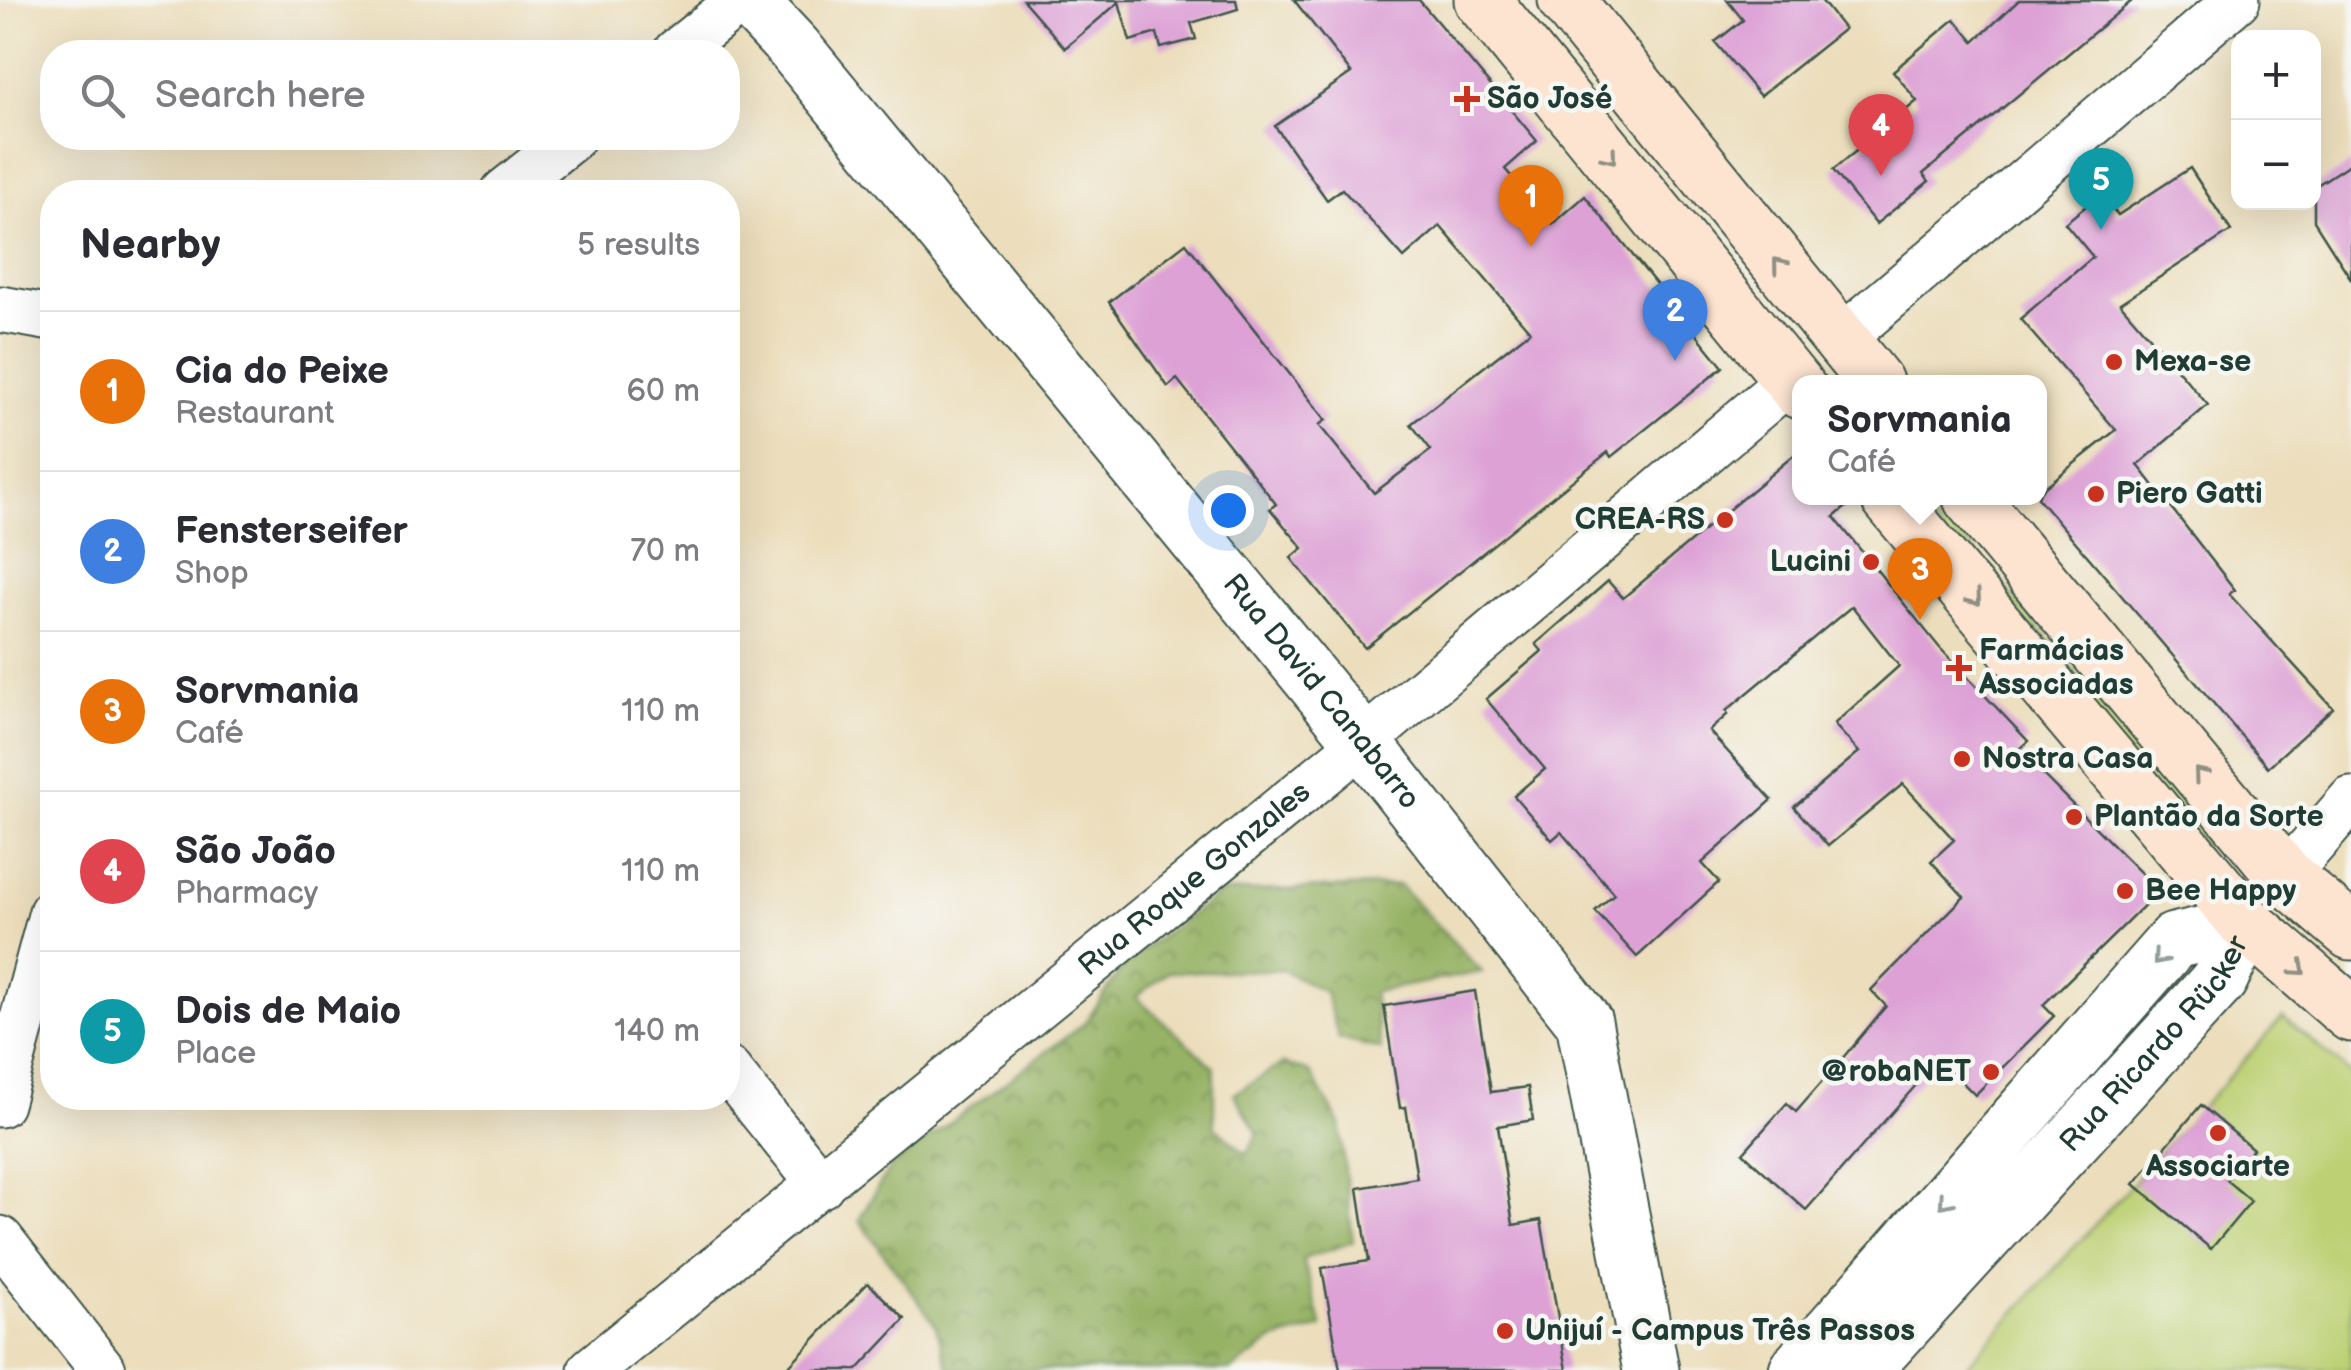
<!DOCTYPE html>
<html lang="en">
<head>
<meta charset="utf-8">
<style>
	body { margin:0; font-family:"Balsamiq Sans",sans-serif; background:#f2f2f3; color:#2b2b33 }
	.controls { position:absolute; right:30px; top:30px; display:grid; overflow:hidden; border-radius:20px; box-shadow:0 10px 40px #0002 }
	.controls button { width:90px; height:90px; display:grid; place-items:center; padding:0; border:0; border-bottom:2px solid #e1e1e2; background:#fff; color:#2b2b33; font:50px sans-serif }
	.you { position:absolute; left:1228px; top:510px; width:35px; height:35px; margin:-25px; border:8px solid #fff; border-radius:50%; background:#1a73e8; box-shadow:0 0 0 15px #1a73e833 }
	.badge { display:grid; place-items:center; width:65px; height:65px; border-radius:50%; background:#db2777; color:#fff; font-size:32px; font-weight:700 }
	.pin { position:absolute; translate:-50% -82px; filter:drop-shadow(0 2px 5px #0008) }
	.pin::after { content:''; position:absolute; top:52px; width:35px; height:30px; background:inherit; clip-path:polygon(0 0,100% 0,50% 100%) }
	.popup { position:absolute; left:1792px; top:375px; width:255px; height:130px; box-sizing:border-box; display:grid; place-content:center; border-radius:20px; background:#fff; filter:drop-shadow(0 2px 8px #0005); font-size:32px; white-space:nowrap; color:#7c7c81 }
	.popup b { font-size:38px; color:#2b2b33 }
	.popup::after { content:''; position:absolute; left:50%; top:100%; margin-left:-20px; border:20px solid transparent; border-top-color:#fff }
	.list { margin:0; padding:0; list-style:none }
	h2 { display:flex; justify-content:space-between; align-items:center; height:130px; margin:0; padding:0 40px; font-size:42px }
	h2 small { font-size:32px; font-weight:400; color:#7c7c81 }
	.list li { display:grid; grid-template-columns:65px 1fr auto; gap:30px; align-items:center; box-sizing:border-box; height:160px; padding:0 40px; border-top:2px solid #e1e1e2 }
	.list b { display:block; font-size:38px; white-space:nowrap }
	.list p { margin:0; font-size:32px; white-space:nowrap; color:#7c7c81 }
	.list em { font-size:32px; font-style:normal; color:#7c7c81 }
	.icon { flex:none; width:55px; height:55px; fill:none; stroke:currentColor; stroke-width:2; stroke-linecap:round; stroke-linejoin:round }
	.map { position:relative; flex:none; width:2351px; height:1370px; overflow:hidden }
	.search { position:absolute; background:#fff; box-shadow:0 10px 40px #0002; left:40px; top:40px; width:700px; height:110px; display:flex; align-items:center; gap:25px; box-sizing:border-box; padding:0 35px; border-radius:40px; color:#7c7c81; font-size:38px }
	.panel { position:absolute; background:#fff; box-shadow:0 10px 40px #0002; left:40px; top:180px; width:700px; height:930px; border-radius:40px }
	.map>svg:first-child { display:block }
</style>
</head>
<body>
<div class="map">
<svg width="2351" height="1370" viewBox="0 0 2351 1370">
	<defs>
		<pattern id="grass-tufts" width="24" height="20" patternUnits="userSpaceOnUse" patternTransform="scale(2.5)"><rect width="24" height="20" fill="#bdd073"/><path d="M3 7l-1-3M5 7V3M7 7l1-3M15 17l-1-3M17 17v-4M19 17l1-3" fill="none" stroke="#99aa5f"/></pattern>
		<pattern id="forest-crowns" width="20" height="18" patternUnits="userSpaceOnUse" patternTransform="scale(2.5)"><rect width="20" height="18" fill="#96b265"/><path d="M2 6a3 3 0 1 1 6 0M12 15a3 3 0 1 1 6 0" fill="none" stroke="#7a9254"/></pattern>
	</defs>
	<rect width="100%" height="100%" fill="#f6f6f2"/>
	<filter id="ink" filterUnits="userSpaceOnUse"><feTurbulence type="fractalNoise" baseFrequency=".01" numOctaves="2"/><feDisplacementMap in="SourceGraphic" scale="20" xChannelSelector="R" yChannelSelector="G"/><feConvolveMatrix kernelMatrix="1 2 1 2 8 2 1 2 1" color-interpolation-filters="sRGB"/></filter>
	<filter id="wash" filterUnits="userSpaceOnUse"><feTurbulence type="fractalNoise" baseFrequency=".0048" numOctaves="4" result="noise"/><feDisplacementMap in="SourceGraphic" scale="40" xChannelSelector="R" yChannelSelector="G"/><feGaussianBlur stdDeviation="2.25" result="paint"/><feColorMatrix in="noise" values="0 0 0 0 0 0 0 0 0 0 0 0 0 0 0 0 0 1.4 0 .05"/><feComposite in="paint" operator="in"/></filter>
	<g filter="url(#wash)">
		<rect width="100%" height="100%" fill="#ecdebc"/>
		<polygon fill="url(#grass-tufts)" stroke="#6e8654" stroke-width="2.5" points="1913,498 1931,498 2213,839 2202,848"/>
		<polygon fill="url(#forest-crowns)" stroke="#5a784c" stroke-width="2.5" points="1399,885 1482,972 1373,992 1381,1049 1339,1039 1325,992 1283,970 1168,972 1136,997 1214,1067 1214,1126 1246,1154 1258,1134 1234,1094 1283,1063 1310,1072 1340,1124 1353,1242 1303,1259 1322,1327 1274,1340 1232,1370 949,1370 935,1324 859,1220 890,1167 1085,1023 1127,961 1222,892"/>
		<polygon fill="#bdd073" stroke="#6e8654" stroke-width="2.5" points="2283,1017 2351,1074 2351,1370 1963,1370"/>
		<g id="blocks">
			<g fill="#dda1d6">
				<polygon points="1023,0 1236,0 1238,9 1191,23 1196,39 1161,48 1157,33 1130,41 1119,2 1065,48"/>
				<polygon points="1294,0 1419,0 1537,141 1505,169 1553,224 1585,196 1723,367 1611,457 1608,452 1365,648 1291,558 1303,548 1270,509 1276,504 1177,379 1168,387 1109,302 1186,243 1326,420 1319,425 1374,493 1431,450 1411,424 1530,331 1440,226 1404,258 1342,189 1327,200 1275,126 1351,73"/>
				<polygon points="1727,0 1821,0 1844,29 1760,96 1715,42 1743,20"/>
				<polygon points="2019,0 2133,0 1923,174 1929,181 1876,224 1833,170 1917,101 1893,71 1955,19 1974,42"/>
				<polygon points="2351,163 2351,279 2314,221 2314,187"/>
				<polygon points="2190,168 2231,231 2120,303 2208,405 2138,465 2235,590 2229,594 2333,708 2268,767 2038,498 2040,491 2116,430 2020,319 2093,257 2065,223 2101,194 2118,215"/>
				<polygon points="1800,450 1800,498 1857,498 1834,517 1939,647 2028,741 2018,750 2159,891 2043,1005 2054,1016 1975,1095 1939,1059 1806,1210 1743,1153 1787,1103 1796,1112 1836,1066 1886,1006 1871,990 1964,897 1931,861 1954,840 1903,784 1828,846 1794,807 1859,752 1834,724 1899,666 1852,606 1726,711 1728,714 1709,731 1772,800 1702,863 1719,882 1637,957 1595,911 1614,894 1561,832 1552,840 1514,796 1545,769 1486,699 1542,651 1536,644 1608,581 1623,598"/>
				<polygon points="1475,991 1491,1092 1528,1087 1533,1120 1498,1126 1513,1225 1541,1220 1567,1370 1340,1370 1322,1268 1369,1261 1358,1188 1417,1178 1406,1107 1400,1108 1384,1006"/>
				<polygon points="2201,1105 2253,1149 2226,1180 2251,1201 2211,1249 2134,1184"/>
				<polygon points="868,1283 905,1319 857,1370 785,1370"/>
			</g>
		</g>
	</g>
	<g filter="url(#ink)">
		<use href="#blocks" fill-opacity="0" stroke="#3e5548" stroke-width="2.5"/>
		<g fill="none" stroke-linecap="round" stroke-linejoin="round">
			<defs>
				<g id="minor">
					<polyline points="676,52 741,0"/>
					<polyline points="504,192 572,138"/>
					<polyline points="0,309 52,318"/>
					<polyline points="1840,340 2237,0"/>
					<polyline points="2285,876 2351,800"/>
					<polyline points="728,1070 821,1185"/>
					<polyline points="0,1104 52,912"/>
					<polyline points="0,1239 103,1370"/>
					<path id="s1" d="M 591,1370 L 1363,742 L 1790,380"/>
				</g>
				<g id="tertiary">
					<path id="s2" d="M 749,0 L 794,48 L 1363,742 L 1584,1022 L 1651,1370"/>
					<polyline points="1797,1370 2174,941 2247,924"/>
					<path id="s3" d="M 1863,1370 L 2220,979 L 2247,924"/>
				</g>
				<g id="secondary">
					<polyline points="1482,0 1800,391"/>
					<polyline points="1566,0 1875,382"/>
					<polyline points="1889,498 2247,924 2351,1014"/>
					<polyline points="1971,498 2285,876 2351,932"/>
				</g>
			</defs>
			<use href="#minor" stroke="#3e5548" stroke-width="49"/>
			<use href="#tertiary" stroke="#3e5548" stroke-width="59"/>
			<use href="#secondary" stroke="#3e5548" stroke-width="59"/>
			<use href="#minor" stroke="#fff" stroke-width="45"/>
			<use href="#tertiary" stroke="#fff" stroke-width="55"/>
			<use href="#secondary" stroke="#fde4d1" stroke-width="55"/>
		</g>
		<defs><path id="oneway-chevron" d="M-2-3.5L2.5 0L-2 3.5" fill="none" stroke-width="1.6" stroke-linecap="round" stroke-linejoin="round" transform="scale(2.5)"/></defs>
		<g stroke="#8e9082">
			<use href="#oneway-chevron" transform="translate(1610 157) rotate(51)"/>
			<use href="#oneway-chevron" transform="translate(1779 264) rotate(-129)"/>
			<use href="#oneway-chevron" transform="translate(1975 599) rotate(50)"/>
			<use href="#oneway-chevron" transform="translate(2200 774) rotate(-130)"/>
			<use href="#oneway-chevron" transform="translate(2299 969) rotate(41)"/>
		</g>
		<g stroke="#8f9e9a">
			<use href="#oneway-chevron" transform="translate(2159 958) rotate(131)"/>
			<use href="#oneway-chevron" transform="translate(1945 1202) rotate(131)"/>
		</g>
	</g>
	<g fill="#c8321e" stroke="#f6f6f2" stroke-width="4">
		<path d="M1462 84h10v10h10v10h-10v10h-10v-10h-10v-10h10z"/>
		<circle cx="2114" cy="362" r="10"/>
		<circle cx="2096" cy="494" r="10"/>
		<circle cx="1725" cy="520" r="10"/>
		<circle cx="1871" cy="562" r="10"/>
		<path d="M1954 653h10v10h10v10h-10v10h-10v-10h-10v-10h10z"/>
		<circle cx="1962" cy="759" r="10"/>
		<circle cx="2074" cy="817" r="10"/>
		<circle cx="2125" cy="891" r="10"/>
		<circle cx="1991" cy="1072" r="10"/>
		<circle cx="2218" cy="1133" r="10"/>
		<circle cx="1505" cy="1331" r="10"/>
	</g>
	<g text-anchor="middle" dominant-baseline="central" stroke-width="9" stroke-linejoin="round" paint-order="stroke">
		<g font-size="30" font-weight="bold" fill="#1f3d34" stroke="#f6f6f2" text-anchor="start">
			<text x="1487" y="99">São José</text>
			<text x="2134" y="362">Mexa-se</text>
			<text x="2116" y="494">Piero Gatti</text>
			<text x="1705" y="520" text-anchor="end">CREA-RS</text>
			<text x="1851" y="562" text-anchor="end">Lucini</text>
			<text x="1979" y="651">Farmácias<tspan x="1979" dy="34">Associadas</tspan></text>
			<text x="1982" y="759">Nostra Casa</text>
			<text x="2094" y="817">Plantão da Sorte</text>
			<text x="2145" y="891">Bee Happy</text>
			<text x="1971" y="1072" text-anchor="end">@robaNET</text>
			<text x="2218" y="1167" text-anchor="middle">Associarte</text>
			<text x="1525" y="1331">Unijuí - Campus Três Passos</text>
		</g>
		<g font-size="30" fill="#1f3d34" stroke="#f6f6f2">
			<text stroke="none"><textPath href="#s2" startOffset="898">Rua David Canabarro</textPath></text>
			<text stroke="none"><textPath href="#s1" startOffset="778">Rua Roque Gonzales</textPath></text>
			<text stroke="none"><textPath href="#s3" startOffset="438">Rua Ricardo Rücker</textPath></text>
		</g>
	</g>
</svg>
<div class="controls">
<button>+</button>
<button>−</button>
</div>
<div class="you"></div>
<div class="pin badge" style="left:1531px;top:247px;background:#e8710a">1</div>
<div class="pin badge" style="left:1675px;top:361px;background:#3f7fe0">2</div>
<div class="pin badge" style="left:1920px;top:620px;background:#e8710a">3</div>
<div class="popup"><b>Sorvmania</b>Café</div>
<div class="pin badge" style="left:1881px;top:176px;background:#e0444e">4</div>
<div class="pin badge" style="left:2101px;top:230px;background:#0f9aa8">5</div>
<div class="search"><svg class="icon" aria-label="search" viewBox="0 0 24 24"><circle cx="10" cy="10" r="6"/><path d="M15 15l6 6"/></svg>Search here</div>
<section class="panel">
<h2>Nearby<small>5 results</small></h2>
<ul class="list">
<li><span class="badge" style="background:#e8710a">1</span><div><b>Cia do Peixe</b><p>Restaurant</p></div><em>60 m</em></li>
<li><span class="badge" style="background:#3f7fe0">2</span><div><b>Fensterseifer</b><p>Shop</p></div><em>70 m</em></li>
<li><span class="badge" style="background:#e8710a">3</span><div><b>Sorvmania</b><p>Café</p></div><em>110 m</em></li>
<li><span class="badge" style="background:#e0444e">4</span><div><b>São João</b><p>Pharmacy</p></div><em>110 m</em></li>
<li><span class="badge" style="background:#0f9aa8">5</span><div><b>Dois de Maio</b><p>Place</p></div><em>140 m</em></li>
</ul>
</section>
</div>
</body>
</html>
